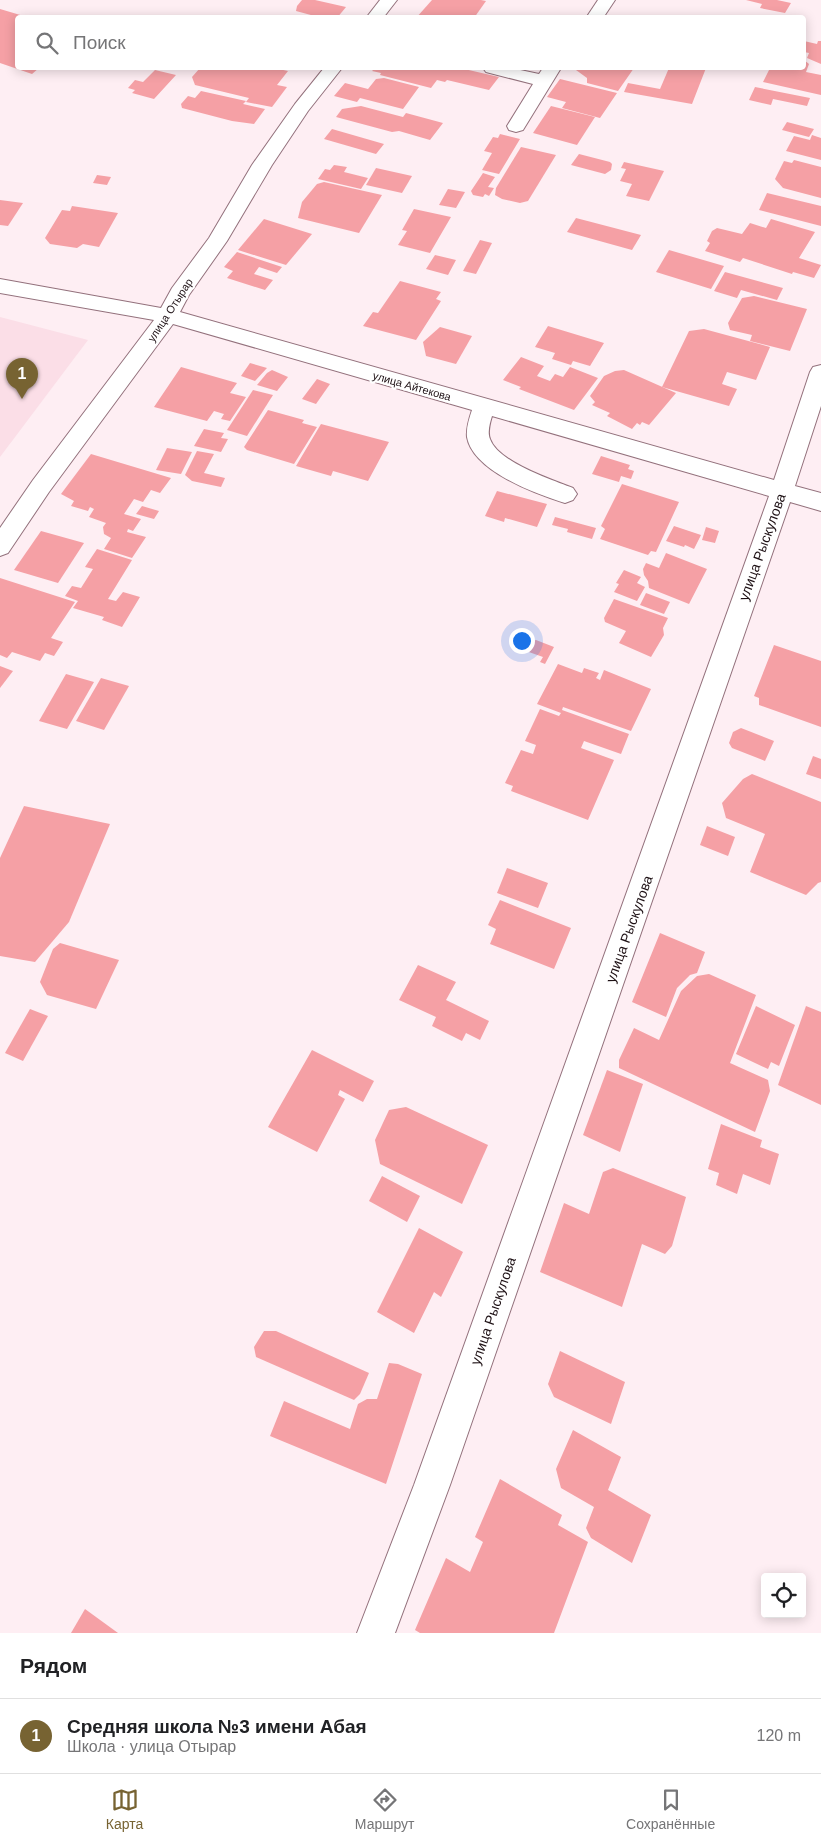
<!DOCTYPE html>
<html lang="ru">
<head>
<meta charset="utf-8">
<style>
	body { margin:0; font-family:Arial,sans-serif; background:#f6f6f6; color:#202124 }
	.controls { position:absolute; right:15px; bottom:15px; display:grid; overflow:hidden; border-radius:5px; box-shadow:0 2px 12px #0003 }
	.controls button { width:45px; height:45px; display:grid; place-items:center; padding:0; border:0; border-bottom:1px solid #e0e0e0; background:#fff; color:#202124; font:25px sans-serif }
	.you { position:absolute; left:521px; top:640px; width:18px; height:18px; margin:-12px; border:4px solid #fff; border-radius:50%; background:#1a73e8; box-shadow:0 0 0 8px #1a73e833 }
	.badge { display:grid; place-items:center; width:32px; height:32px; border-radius:50%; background:#776332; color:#fff; font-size:16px; font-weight:700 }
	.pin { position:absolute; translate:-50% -41px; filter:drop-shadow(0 1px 2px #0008) }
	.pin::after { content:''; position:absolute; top:26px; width:18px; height:15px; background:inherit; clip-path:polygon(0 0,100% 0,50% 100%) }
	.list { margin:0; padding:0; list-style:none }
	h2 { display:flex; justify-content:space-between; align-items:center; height:65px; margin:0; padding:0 20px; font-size:21px }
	h2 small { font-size:16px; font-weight:400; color:#757577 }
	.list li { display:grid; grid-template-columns:32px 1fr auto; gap:15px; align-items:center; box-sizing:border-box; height:75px; padding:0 20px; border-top:1px solid #e0e0e0 }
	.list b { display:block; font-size:19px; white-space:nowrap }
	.list p { margin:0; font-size:16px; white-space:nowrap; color:#757577 }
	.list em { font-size:16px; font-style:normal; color:#757577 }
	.icon { flex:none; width:28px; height:28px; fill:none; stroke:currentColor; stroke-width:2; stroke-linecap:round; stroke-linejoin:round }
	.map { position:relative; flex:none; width:821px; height:1633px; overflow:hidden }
	.search { position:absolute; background:#fff; box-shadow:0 2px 12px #0003; left:15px; right:15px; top:15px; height:55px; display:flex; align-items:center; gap:12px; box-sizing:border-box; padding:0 18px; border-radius:5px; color:#757577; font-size:19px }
	.sheet { height:140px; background:#fff }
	nav { display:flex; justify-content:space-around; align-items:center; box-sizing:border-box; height:70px; border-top:1px solid #e0e0e0; background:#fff; font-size:14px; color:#757577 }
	nav a { display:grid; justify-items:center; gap:2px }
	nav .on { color:#776332 }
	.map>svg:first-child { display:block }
</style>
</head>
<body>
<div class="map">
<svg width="821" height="1633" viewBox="0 0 821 1633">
	<rect width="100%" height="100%" fill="#feeef3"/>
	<polygon fill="#fbdee7" points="0,317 88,340 0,457"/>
	<g fill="#f5a0a5">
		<polygon points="302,0 315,0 346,7 337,18 322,18 296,11 297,6"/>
		<polygon points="432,0 481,0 486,1 474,18 416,18"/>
		<polygon points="746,0 777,0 791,3 785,13 760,8 762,4"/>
		<polygon points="0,9 27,17 18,18 18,68 39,68 32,74 0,63"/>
		<polygon points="804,41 817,44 818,41 821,41 821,64 807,58 809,53 804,52"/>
		<polygon points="804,60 809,64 806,72 821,75 821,95 763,82 770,68 804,68"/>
		<polygon points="200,68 274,68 288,71 277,85 287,87 272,107 246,102 249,98 195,85 192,77"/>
		<polygon points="375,68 460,68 499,77 489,90 447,80 445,82 437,80 431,88 380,75 381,73 372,71"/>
		<polygon points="575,68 634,68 618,91 587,83 587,78 576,70"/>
		<polygon points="669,68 706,68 692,104 624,92 628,83 660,89"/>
		<polygon points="155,70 176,75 154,99 132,93 135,90 128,88 135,80 143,82"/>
		<polygon points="384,78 419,87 403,109 360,98 357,102 334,96 345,83 368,89 376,79"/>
		<polygon points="560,79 617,93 600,118 562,108 566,102 547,97"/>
		<polygon points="755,87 810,98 807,106 773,99 771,105 749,100"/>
		<polygon points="201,91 246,101 243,104 265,109 254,124 232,121 182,108 181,104 188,96 195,98"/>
		<polygon points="361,106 403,117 406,113 443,123 430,140 399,131 392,132 336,117 342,109"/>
		<polygon points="551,106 595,117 577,145 533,133"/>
		<polygon points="787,122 814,129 809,137 782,130"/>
		<polygon points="332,129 384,144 376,154 324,139"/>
		<polygon points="500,134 520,139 499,174 482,170 492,153 484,151 493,137 498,138"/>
		<polygon points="812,135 821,138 821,160 786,151 794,136 810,140"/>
		<polygon points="521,147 556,155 528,201 520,203 502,199 495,195 496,188"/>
		<polygon points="579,154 610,162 612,164 611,170 605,174 571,165"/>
		<polygon points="794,160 821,167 821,198 783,188 775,179 784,161 792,163"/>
		<polygon points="624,162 664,171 649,201 626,196 632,184 620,181 626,169 621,168"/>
		<polygon points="334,165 347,167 344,172 368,178 361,189 318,179 325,169 330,170"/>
		<polygon points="376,168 412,176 402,193 366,185"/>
		<polygon points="483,173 495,177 488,187 494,188 489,196 485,194 483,197 473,195 471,191"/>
		<polygon points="97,175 111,177 107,185 93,183"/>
		<polygon points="324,182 382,195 359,233 298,218 302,202 317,184"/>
		<polygon points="448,189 465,192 456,208 439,205"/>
		<polygon points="767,193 821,206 821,226 759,210"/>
		<polygon points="0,200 23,203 8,226 0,225"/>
		<polygon points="72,206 118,213 99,247 83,244 77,248 50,244 45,238 62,210 70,211"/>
		<polygon points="414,209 451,217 430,253 398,245 407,231 402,230"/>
		<polygon points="576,218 641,235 632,250 567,232"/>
		<polygon points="264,219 312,234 286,265 238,250"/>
		<polygon points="771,219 815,232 799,258 821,265 814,278 793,272 792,274 743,258 740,262 705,251 710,243 707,241 712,231 717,228 742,234 750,223 766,228"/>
		<polygon points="480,240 492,243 476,274 463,271"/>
		<polygon points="669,250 724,266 711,289 656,272"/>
		<polygon points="237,252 282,267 277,273 259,267 254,274 273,280 265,290 227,278 233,271 224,267"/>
		<polygon points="435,255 456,260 448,275 426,269"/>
		<polygon points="725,272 783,288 777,300 741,290 737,298 714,291"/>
		<polygon points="400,281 441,292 436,299 441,301 416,340 363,326 373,312 378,313"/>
		<polygon points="754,296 807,309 790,351 750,341 752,335 730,330 728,323 742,298"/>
		<polygon points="548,326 604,343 590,366 573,361 571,365 552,359 555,353 535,347"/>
		<polygon points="440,327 472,336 456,364 426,356 423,342"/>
		<polygon points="704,329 770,347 756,380 727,372 722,384 737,389 729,406 662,387 689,331"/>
		<polygon points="521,357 544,366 537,376 550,381 555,374 563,377 570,367 598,378 574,410 519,389 521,387 503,380"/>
		<polygon points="250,363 267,368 255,381 241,376"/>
		<polygon points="181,367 237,383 230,393 246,397 230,421 221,419 224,414 214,411 207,421 154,407"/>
		<polygon points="272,370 288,377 277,391 257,385 267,373"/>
		<polygon points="624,370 676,393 649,425 642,422 640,425 637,423 632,429 607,416 610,413 592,405 595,402 590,396 604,376 615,371"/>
		<polygon points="317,379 330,384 316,404 302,399"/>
		<polygon points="253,390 273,395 247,436 227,430"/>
		<polygon points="268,410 304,420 302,423 317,427 294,464 247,450 244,447"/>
		<polygon points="321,424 389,442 368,481 333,471 331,476 296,466"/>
		<polygon points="204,429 224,433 221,438 228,439 221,452 194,446"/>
		<polygon points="167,448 192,452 181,474 156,470"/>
		<polygon points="197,451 214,454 204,473 225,478 221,487 192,481 185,475"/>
		<polygon points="91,454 171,478 160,493 151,490 143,502 134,499 124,514 141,519 133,531 128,529 127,532 146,537 132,558 104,549 111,538 104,534 103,527 106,523 89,517 94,509 90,507 88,511 71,506 74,501 61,494"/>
		<polygon points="601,456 630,465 628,469 634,471 631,479 621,476 619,482 592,474"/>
		<polygon points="622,484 679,502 656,552 651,551 648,555 600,539 605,529 601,526"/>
		<polygon points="497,491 547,504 537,527 505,518 504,522 485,516"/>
		<polygon points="142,506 159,511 154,519 136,514"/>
		<polygon points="555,517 596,528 592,539 567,532 568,529 552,525"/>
		<polygon points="674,526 701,535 694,549 685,545 684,547 666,541"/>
		<polygon points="706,527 719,531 715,543 702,540"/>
		<polygon points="41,531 84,543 58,583 14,570"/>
		<polygon points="97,549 132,560 108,599 116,601 123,592 140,597 122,627 102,620 104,617 73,608 78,601 65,596 72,586 81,588 93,569 85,567"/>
		<polygon points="666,553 707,569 689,604 649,588 648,581 644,575 643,569 646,563 659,568"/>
		<polygon points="624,570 641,577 637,583 645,587 637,601 614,592 619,584 616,583"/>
		<polygon points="0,578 75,602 51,638 63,642 54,656 45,653 40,661 12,652 7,658 0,655"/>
		<polygon points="646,593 670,602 664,614 640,605"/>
		<polygon points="614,599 668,618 663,628 664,635 651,657 619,643 626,631 605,622 604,618"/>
		<polygon points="536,640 554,647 545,664 540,662 543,657 526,651 525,646 528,642"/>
		<polygon points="774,645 821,661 821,727 759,705 759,698 754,696"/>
		<polygon points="558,664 582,673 584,668 599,673 596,678 600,680 604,670 651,689 631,731 563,707 562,710 629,734 621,754 584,741 581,748 614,760 588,820 511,791 513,786 505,783 521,750 533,754 536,745 525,741 540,709 559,716 561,713 537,704"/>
		<polygon points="0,666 13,671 0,688"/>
		<polygon points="66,674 94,682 67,729 39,721"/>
		<polygon points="101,678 129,686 104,730 76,721"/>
		<polygon points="741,728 774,741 765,761 732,748 729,743 733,732"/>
		<polygon points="813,756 821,759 821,779 806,774"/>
		<polygon points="752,774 821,802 821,882 818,883 806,895 750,872 765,834 726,818 722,803 743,779"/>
		<polygon points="24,806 110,824 69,922 35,962 0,956 0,858"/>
		<polygon points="707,826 735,837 728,856 700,845"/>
		<polygon points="507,868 548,883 538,908 497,893"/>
		<polygon points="500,900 571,928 554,969 490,944 496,929 488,925"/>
		<polygon points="660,933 705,952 697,973 690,975 677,988 666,1017 632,1002"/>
		<polygon points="60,943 119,960 96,1009 47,995 40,982 53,949"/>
		<polygon points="418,965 456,982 446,1000 489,1021 480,1040 466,1033 462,1041 432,1026 436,1017 399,1000"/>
		<polygon points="709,974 756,995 730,1063 768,1080 770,1091 755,1132 619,1068 619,1060 634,1028 659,1040 681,991 697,976"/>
		<polygon points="756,1006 795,1025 779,1066 771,1062 768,1069 736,1054"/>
		<polygon points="806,1006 821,1012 821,1105 778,1085"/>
		<polygon points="30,1009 48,1016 23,1061 5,1053"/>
		<polygon points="312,1050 374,1081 363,1102 340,1090 338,1095 345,1099 317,1152 268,1127"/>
		<polygon points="607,1070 643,1084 620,1152 583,1135"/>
		<polygon points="406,1107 488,1145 462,1204 380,1164 375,1140 389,1110"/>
		<polygon points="721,1124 762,1140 760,1147 779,1154 770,1185 743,1174 737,1194 716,1185 719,1173 708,1169"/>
		<polygon points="613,1168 686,1197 672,1246 665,1254 642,1244 622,1307 540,1272 564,1203 589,1214 603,1172"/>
		<polygon points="382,1176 420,1196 407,1222 369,1201"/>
		<polygon points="419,1228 463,1252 441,1297 434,1292 414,1333 377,1312"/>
		<polygon points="264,1331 276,1331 369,1373 360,1394 354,1400 256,1357 254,1347"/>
		<polygon points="560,1351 625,1382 611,1424 554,1397 548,1384"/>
		<polygon points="389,1363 398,1364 422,1374 386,1484 270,1436 284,1401 350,1429 358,1404 367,1399 377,1399"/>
		<polygon points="573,1430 621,1457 608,1490 651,1515 632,1563 591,1538 586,1528 594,1507 561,1488 556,1469"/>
		<polygon points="500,1479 562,1515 558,1525 588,1542 554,1633 420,1633 415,1630 446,1558 470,1572 483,1542 475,1537"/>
		<polygon points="85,1609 118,1633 71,1633"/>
	</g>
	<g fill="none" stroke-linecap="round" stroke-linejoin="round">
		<defs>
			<g id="street">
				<polygon points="380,0 397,0 383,18 366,18"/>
				<polygon points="598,0 615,0 603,18 586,18"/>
				<path d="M 324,68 L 342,68 L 308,111 L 272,165 L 227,241 L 189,295 L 180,312 L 774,480 L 810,372 L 813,367 L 821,365 L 821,406 L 795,486 L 821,493 L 821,511 L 790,502 L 450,1485 L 395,1633 L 357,1633 L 414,1485 L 769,496 L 492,416 C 490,423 487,432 490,439 C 498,462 552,480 573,488 L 577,494 L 573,500 L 565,503 C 536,494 473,471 467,437 C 466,428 469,419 472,410 L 173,324 L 49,492 L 8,553 L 0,556 L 0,528 L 33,480 L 154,320 L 0,293 L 0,279 L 161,308 L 172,288 L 209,238 L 252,165 L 295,104 Z"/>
				<polygon points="483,68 511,68 539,74 543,68 561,68 523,130 516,132 509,130 507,126 533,84 486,72"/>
			</g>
		</defs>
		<use href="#street" stroke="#93717c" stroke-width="2"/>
		<use href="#street" fill="#fff" fill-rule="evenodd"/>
	</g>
	<g text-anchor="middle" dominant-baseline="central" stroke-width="4.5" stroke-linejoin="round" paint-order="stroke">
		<g font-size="11" fill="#1e1115" stroke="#fff">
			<text transform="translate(170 310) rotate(-57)">улица Отырар</text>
			<text transform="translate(412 386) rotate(16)">улица Айтекова</text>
		</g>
		<g font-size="14" fill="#1e1115" stroke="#fff">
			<text transform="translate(762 547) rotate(-70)">улица Рыскулова</text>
			<text transform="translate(629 929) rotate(-70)">улица Рыскулова</text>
			<text transform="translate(493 1311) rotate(-71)">улица Рыскулова</text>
		</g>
	</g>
</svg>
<div class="controls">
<button><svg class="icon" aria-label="locate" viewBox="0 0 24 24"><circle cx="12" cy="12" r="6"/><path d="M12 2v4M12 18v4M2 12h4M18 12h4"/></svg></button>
</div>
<div class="you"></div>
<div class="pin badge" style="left:22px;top:399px">1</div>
<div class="search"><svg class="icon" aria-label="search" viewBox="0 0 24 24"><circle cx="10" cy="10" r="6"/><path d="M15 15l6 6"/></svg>Поиск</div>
</div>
<section class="sheet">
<h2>Рядом<small></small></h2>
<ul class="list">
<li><span class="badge">1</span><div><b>Средняя школа №3 имени Абая</b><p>Школа · улица Отырар</p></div><em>120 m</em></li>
</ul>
</section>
<nav>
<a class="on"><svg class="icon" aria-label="map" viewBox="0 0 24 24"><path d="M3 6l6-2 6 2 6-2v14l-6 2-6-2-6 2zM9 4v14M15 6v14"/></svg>Карта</a>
<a><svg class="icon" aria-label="directions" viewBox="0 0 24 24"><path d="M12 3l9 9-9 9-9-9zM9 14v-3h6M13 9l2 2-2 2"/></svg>Маршрут</a>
<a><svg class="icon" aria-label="saved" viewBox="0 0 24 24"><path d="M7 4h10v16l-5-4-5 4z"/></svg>Сохранённые</a>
</nav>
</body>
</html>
